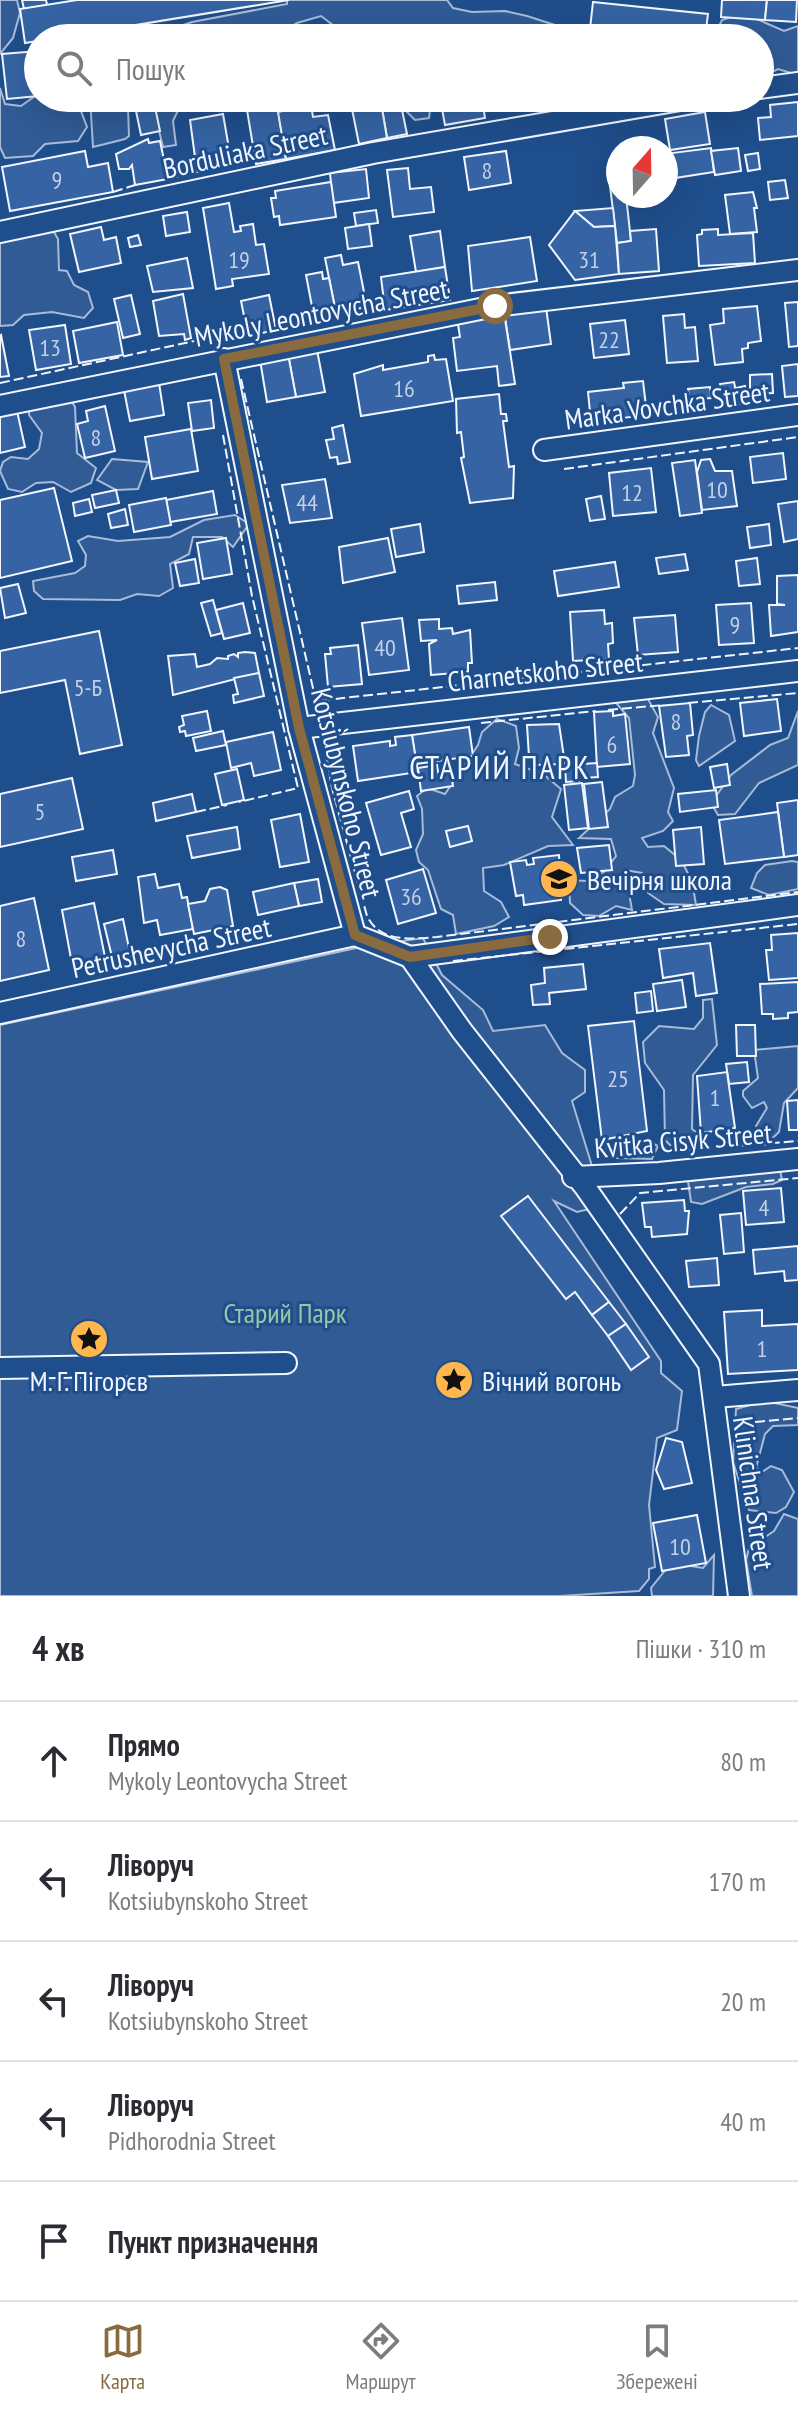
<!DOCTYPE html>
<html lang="uk">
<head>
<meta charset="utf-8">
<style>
	body { margin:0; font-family:"PT Sans Narrow",sans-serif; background:#f2f2f3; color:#2b2b33 }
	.compass { position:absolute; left:606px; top:136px; width:72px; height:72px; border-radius:50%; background:#fff; box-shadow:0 8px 32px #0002; rotate:20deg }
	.stop { position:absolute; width:24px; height:24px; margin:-18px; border:6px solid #8a6a3f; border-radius:50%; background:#fff }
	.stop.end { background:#8a6a3f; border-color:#fff; box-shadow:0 2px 8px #0008 }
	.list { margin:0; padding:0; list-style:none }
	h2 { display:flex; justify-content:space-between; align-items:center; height:104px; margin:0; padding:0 32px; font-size:34px }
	h2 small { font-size:26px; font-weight:400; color:#7c7c81 }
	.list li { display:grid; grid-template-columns:52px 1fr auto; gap:24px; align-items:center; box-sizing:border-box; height:120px; padding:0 32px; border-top:2px solid #e1e1e2 }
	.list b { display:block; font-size:30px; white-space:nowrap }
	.list p { margin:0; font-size:26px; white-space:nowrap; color:#7c7c81 }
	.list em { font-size:26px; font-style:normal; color:#7c7c81 }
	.icon { flex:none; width:44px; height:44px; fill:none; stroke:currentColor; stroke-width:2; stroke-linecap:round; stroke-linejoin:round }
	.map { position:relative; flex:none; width:798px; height:1596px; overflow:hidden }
	.search { position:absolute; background:#fff; box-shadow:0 8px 32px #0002; left:24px; right:24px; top:24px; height:88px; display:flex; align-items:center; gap:20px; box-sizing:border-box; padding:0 28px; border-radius:44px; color:#7c7c81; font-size:30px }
	.sheet { height:704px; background:#fff }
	nav { display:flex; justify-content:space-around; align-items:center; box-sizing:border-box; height:112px; border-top:2px solid #e1e1e2; background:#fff; font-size:22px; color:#7c7c81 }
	nav a { display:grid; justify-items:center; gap:4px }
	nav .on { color:#8a6a3f }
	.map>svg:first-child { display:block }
</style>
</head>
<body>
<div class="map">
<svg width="798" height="1596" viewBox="0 0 798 1596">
	<rect width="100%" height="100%" fill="#1f4e8c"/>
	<g fill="#305b95" stroke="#a8bbd7" stroke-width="2">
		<polygon points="0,0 17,0 20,13 13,38 0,54"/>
		<polygon points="287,0 447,0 453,8 472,12 505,11 527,16 558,26 577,38 350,38 321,16 297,23 280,33 283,38 86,38 88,21 149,37 192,22 287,4"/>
		<polygon points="743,13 784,31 798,26 798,75 778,69 760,78 760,38 713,38 722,20"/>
		<polygon points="0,88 5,104 21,106 38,94 38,98 76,98 87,127 78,141 45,144 33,156 5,158 0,147"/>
		<polygon points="90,98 184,98 173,121 176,145 163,147 152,102 128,108 129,136 125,139 93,147"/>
		<polygon points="399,98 427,98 431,103 429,118 415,120 399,104"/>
		<polygon points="40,224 54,232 58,239 59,270 67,271 74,285 88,292 93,308 84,318 52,312 24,315 13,325 0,326 0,235"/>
		<polygon points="67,392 75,407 77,453 96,468 91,483 71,492 53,482 36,483 22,492 8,489 0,471 3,462 11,457 28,459 39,449 42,433 29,415 29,399"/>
		<polygon points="112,459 148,462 138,489 116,490 97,480"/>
		<polygon points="235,515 249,524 233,547 222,537 193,537 189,554 170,564 173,588 159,596 137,594 120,600 43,599 34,591 33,581 75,573 85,566 86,555 78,541 88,536 118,541 170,537 204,520"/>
		<polygon points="637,696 648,699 658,717 653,733 674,788 668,812 673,821 663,831 642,838 648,847 664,846 681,860 692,881 696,905 664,904 648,893 642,873 625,870 632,910 616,906 599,916 583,915 570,903 569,880 587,881 604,872 616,856 611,839 579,838 610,809 615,797 633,786 635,775 629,718 616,703"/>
		<polygon points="711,705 729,715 735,741 699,766 696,760 699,736 705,712"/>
		<polygon points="798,711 798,765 759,783 735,814 718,815 711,803 731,775 770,745 788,738"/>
		<polygon points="497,719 516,726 519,748 515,764 543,774 561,789 552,817 573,845 548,846 504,865 483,868 484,891 501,902 509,917 494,926 456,934 453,915 441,909 428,870 419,862 416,850 423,834 422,809 417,796 427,788 445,794 478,745 482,732"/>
		<polygon points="792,861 798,862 798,889 769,895 751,888 757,873 765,865"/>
		<polygon points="423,938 442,975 483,1010 493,1031 545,1025 562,1053 585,1070 585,1092 572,1101 600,1192 598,1207 577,1212 554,1201 661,1361 661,1373 682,1391 677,1430 657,1438 649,1505 655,1567 649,1569 649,1579 639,1591 560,1596 0,1596 0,1025 361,947"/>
		<polygon points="712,999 717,1045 693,1075 692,1129 703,1137 704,1145 695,1146 687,1140 673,1148 665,1140 664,1090 645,1063 643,1042 659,1026 694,1029 703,1018 703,1000"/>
		<polygon points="798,1046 798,1088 784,1103 779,1132 765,1145 757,1138 756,1126 767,1108 764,1102 752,1108 743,1096 743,1091 758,1078 754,1050"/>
		<polygon points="650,1142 658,1146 652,1159 616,1158 605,1153 606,1149"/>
		<polygon points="780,1170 782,1180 773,1184 746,1187 702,1204 691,1202 688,1181"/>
		<polygon points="765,1401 798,1408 798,1425 773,1426 765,1434 756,1468 762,1472 771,1466 782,1470 794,1492 786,1507 776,1513 749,1510 733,1462 736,1409"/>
		<polygon points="784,1514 798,1519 798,1596 752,1596 746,1560 749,1548 774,1531"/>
		<polygon points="714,1555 713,1596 652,1596 651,1588 671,1563 703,1568"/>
	</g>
	<g fill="#3563a3" stroke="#f2f6ff" stroke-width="2">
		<polygon points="22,0 46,0 47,5 24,9"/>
		<polygon points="77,0 289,0 25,43 20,9"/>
		<polygon points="722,0 767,0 765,20 721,17"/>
		<polygon points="767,0 797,0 796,22 765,20"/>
		<polygon points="593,2 708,14 705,38 589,38"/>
		<polygon points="265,31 266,38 234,38 234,36"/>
		<polygon points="38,51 38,96 7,99 2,54"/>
		<polygon points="245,98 276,98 286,159 256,164"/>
		<polygon points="440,98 482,98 485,118 445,125"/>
		<polygon points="400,100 407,134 387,138 381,103"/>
		<polygon points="798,102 798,136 760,140 758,118 771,117 770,105"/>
		<polygon points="381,103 387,138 359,144 352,109"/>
		<polygon points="311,105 313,117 328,115 335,150 286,159 278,112"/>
		<polygon points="155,107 160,131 141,135 136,111"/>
		<polygon points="705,112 710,144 670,150 665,119"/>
		<polygon points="223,114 232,166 197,172 190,120"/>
		<polygon points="148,139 149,143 160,141 168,179 135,185 132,165 129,169 119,169 116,154"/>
		<polygon points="711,148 714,172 675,178 672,153"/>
		<polygon points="738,148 741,171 715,175 711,151"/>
		<polygon points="85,151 88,167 108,163 113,192 10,211 2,167"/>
		<polygon points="506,151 511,183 469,190 464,157"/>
		<polygon points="758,153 760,169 748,171 745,155"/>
		<polygon points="408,168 410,189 431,187 434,212 393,217 387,170"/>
		<polygon points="366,169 369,198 333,203 330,173"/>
		<polygon points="785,180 788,198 770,200 768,182"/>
		<polygon points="331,182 336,217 280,225 279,216 274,217 271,198 276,198 275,191"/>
		<polygon points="618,185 618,196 626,196 631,241 617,243 610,186"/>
		<polygon points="753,192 757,208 754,208 757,232 730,234 725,195"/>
		<polygon points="229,203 234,232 241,231 240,226 253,224 256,245 264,244 269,274 232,279 233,286 216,289 203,208"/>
		<polygon points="613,208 615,226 594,227 575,211"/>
		<polygon points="376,210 378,223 356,226 354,213"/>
		<polygon points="575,211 594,227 615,226 619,274 575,280 549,245"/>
		<polygon points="187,212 190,232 166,236 163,216"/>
		<polygon points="369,224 372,246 348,249 345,228"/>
		<polygon points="101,227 104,240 116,237 121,263 79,272 70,234"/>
		<polygon points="656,229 659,271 619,274 617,243 631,241 630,231"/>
		<polygon points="718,229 718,235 753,233 755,263 699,266 697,235 702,234 702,230"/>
		<polygon points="440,231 445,267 416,272 410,236"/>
		<polygon points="138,235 141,245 130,247 128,238"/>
		<polygon points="530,237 537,281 472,291 468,246"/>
		<polygon points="341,255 343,265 358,262 367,307 336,313 325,258"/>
		<polygon points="187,258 193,288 153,292 147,266"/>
		<polygon points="445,267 450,300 385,310 381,277"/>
		<polygon points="322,272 323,279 329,278 336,313 314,317 306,275"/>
		<polygon points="183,294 191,338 185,340 184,334 159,336 153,301"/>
		<polygon points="131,295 140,334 123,338 114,299"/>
		<polygon points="269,295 276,330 248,336 241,301"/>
		<polygon points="798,302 798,346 789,347 785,303"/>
		<polygon points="757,306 761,341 748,343 748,348 742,349 743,362 715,365 710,325 724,323 723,309"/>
		<polygon points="546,307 551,344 510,350 504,312"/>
		<polygon points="504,312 515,384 499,386 497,366 457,371 453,338 460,337 457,318"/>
		<polygon points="684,314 685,328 695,327 698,361 667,363 663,316"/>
		<polygon points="625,320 629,354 594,358 590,324"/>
		<polygon points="117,322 123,355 79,363 73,331"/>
		<polygon points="65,325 71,364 36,370 29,330"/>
		<polygon points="1,335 9,376 0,377 0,336"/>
		<polygon points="317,350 325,392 296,397 288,354"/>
		<polygon points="288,354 296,397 267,402 260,360"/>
		<polygon points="434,355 435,360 446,359 453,401 361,416 354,374 383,365 383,370 428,362 428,356"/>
		<polygon points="798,364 798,396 785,397 782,366"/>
		<polygon points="772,374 773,393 750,394 750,375"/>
		<polygon points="643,381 647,415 591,422 588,392 624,388 623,383"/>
		<polygon points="734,382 738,402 724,405 720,384"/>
		<polygon points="159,383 164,415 130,421 124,390"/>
		<polygon points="745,386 748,403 739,404 736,388"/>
		<polygon points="710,387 711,398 689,400 688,389"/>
		<polygon points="499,394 501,414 506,414 507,421 503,421 509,467 514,466 513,498 470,503 461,458 464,457 461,432 457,433 456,399"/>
		<polygon points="211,400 214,428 192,431 188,403"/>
		<polygon points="105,406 115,451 85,458 77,424 88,421 86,411"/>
		<polygon points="17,411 25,447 0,453 0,415"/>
		<polygon points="343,425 350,462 338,464 337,457 330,458 326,440 334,439 332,428"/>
		<polygon points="191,429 198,471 152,479 145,437"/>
		<polygon points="783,453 786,479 753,483 750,457"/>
		<polygon points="710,459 715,471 732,471 737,506 702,510 697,472 701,460"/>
		<polygon points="695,460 702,513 680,516 672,463"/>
		<polygon points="651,468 656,512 613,516 609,473"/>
		<polygon points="325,479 332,518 290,523 282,485"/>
		<polygon points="54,488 72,561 0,578 0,500"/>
		<polygon points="116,490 119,503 95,508 92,495"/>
		<polygon points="213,491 217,514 170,522 166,500"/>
		<polygon points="601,496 605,519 590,521 586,499"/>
		<polygon points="166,498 171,525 134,532 129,505"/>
		<polygon points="89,499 92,512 75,516 73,503"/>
		<polygon points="798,501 798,539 784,542 778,504"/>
		<polygon points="125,509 128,525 111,528 108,514"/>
		<polygon points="420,524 424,552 396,557 391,529"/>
		<polygon points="769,524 771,545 750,548 747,527"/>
		<polygon points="226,538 232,574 203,579 197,543"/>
		<polygon points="388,538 395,572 343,583 339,547"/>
		<polygon points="685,554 688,570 659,574 656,558"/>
		<polygon points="757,558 760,584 739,586 736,561"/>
		<polygon points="195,559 199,583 180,586 175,563"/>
		<polygon points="615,562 619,587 558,596 554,571"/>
		<polygon points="798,575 798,632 771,636 769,605 785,605 777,604 777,576"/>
		<polygon points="495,582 497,600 459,604 457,586"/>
		<polygon points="18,584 26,613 5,618 0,588"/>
		<polygon points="213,600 222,633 211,636 201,603"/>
		<polygon points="243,603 250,633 224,639 216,610"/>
		<polygon points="751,603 754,643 719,645 716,605"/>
		<polygon points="604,610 605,624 612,623 613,643 608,644 609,659 573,661 570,612"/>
		<polygon points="675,615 678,652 638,655 634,618"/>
		<polygon points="402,618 409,670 369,675 362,623"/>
		<polygon points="439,619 439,629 452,628 453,634 470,630 472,663 468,663 468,672 431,675 429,644 437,640 421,641 419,620"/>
		<polygon points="99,631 122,745 80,754 65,680 0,693 0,651"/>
		<polygon points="358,645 362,684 328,687 325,654 331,654 330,648"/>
		<polygon points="245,652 255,653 259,673 173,695 168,656 195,654 197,667 210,664 217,658 228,659 228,656 234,654 238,657 238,653"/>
		<polygon points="259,673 264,696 234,703 233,695 238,694 234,678"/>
		<polygon points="777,699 781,731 744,736 740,703"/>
		<polygon points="690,703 693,735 687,736 689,755 666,757 659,706"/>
		<polygon points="207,711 211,731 186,736 185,731 180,732 179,727 184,725 182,716"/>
		<polygon points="613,711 613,716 625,714 630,764 597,767 594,712"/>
		<polygon points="559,724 565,764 536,765 536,756 529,757 527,725"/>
		<polygon points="469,727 473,756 416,764 412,735"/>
		<polygon points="223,731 226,745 196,751 193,738"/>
		<polygon points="273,732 281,770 254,776 251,763 231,768 226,742"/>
		<polygon points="412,735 418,772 358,781 353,746 390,741 390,746 396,745 395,737"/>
		<polygon points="597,763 598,777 583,778 582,764"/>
		<polygon points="727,764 730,785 714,788 710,767"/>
		<polygon points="437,765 438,772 450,770 453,786 421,791 418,768"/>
		<polygon points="578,766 579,781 566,782 565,767"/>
		<polygon points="237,769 244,800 222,805 215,774"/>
		<polygon points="72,778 83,829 0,847 0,794"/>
		<polygon points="602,782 608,827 589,829 584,784"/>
		<polygon points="582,783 588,828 569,830 564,785"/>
		<polygon points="716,790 718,807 680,812 678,794"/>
		<polygon points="409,791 414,809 401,813 411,847 381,855 366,803"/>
		<polygon points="192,794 196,812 156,821 153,803"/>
		<polygon points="798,800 798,855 784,857 777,803"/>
		<polygon points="778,812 784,857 725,864 719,820"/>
		<polygon points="300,814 309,862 280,867 271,820"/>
		<polygon points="468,826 472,841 450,847 446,831"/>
		<polygon points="237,827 240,849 192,858 187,836"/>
		<polygon points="701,827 704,864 676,866 673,830"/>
		<polygon points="609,845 612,870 581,873 577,848"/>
		<polygon points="113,850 117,874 76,881 72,857"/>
		<polygon points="559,855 561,900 524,905 523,895 516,896 510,862 526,860 527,865 534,864 533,858"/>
		<polygon points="423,869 436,913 398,924 386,880"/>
		<polygon points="155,874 158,888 179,884 182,898 187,897 193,929 160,935 157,920 144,923 138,877"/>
		<polygon points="318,879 322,902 299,906 294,883"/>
		<polygon points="294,883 299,906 258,915 253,892"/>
		<polygon points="220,887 227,890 233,926 194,934 188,904 205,901 210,889"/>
		<polygon points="34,898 49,970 0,981 0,906"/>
		<polygon points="94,903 105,957 72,964 62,910"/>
		<polygon points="123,919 130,953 112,957 104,924"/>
		<polygon points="798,933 798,978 769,980 766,950 772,950 771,935"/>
		<polygon points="710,943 717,993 696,996 693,973 663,978 659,949"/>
		<polygon points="583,964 586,989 549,993 550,1004 533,1005 531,985 545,983 544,968"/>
		<polygon points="682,980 686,1007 657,1011 653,984"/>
		<polygon points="798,982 798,1012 788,1013 788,1018 773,1019 773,1014 762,1014 760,984"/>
		<polygon points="651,991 653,1011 637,1013 635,993"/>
		<polygon points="634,1021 647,1131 602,1140 588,1026"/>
		<polygon points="736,1025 755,1025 756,1056 737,1056"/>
		<polygon points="747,1062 749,1082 729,1084 726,1064"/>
		<polygon points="727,1072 735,1128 701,1133 697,1076"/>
		<polygon points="798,1100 798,1130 789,1130 787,1101"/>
		<polygon points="781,1188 784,1222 746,1225 743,1191"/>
		<polygon points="528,1196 609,1302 592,1315 575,1292 566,1299 501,1216"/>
		<polygon points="684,1200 685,1211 689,1211 687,1234 652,1237 651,1227 645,1227 642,1203"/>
		<polygon points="741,1213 744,1252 724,1254 720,1215"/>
		<polygon points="798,1246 798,1280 785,1281 784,1271 755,1274 753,1250"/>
		<polygon points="717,1258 719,1285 689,1287 686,1261"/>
		<polygon points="609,1302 626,1324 608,1336 592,1315"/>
		<polygon points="762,1310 762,1326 798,1324 798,1370 728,1374 724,1312"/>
		<polygon points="626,1324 649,1357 631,1370 608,1336"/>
		<polygon points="666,1438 682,1442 692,1483 664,1489 656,1470"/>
		<polygon points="697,1515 706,1563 662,1571 653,1523"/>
	</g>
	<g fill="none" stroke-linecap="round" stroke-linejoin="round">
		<defs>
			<g id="street">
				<polyline points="760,88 798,83"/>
				<polyline points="0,232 373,153 692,98"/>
				<polyline points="224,359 299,728 355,935 410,957 462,1031 585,1187 709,1364 739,1596"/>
				<polyline points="0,406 495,306 798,270"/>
				<polyline points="544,450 798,415"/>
				<polyline points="299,728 798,671"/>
				<polyline points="410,957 798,905"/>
				<polyline points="0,1013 355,935"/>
				<polyline points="573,1177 659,1173 798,1159"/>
				<polyline points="0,1368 286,1363"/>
				<polyline points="715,1397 798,1390"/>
			</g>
		</defs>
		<use href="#street" stroke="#f2f6ff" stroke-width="24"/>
		<use href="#street" stroke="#1f4e8c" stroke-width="20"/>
		<g stroke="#f2f6ff" stroke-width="2" stroke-dasharray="10 4" stroke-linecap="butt">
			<polyline points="168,179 197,172"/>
			<polyline points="113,192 135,185"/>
			<polyline points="241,379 316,701 798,648"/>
			<polyline points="0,383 213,337"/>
			<polyline points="223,435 252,596 298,788 239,802"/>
			<polyline points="564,469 798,437"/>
			<polyline points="688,703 798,693"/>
			<polyline points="608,710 664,705"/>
			<polyline points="481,723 596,711"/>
			<path d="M 348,729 L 324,743 L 332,788 L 367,916 C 380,943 411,939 437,937 L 798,892"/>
			<polyline points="196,812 227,805"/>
			<polyline points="453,961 798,924"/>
			<polyline points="686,1150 798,1141"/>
			<polyline points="620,1214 640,1193 798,1178"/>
			<polyline points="755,1422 798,1418"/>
		</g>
	</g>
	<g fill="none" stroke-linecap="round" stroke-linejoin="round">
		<polyline stroke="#8a6a3f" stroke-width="10" points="495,306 224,359 299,728 355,935 410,957 550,937"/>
	</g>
	<defs>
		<symbol id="school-disc" viewBox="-11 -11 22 22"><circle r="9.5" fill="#ffb74d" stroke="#1f4e8c"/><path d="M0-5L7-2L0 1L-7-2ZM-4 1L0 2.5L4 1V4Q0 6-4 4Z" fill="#111"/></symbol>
		<symbol id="sight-disc" viewBox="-11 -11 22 22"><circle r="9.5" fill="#ffb74d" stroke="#1f4e8c"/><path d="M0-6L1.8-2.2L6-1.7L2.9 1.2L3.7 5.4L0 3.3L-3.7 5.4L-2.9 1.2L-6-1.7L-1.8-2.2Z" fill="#111"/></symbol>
	</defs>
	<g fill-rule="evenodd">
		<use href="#school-disc" x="537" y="857" width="44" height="44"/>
		<use href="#sight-disc" x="67" y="1317" width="44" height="44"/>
		<use href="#sight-disc" x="432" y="1358" width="44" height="44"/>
	</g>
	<g text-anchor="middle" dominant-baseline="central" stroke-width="6" stroke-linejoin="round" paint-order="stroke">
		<g font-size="24" fill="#c3d1e8">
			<text x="487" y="170">8</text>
			<text x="57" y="179">9</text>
			<text x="239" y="259">19</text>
			<text x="589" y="259">31</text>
			<text x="609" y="339">22</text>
			<text x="50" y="347">13</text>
			<text x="404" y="388">16</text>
			<text x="96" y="437">8</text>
			<text x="717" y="489">10</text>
			<text x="632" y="492">12</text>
			<text x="307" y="502">44</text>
			<text x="735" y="624">9</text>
			<text x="385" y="647">40</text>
			<text x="88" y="687">5-Б</text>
			<text x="676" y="721">8</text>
			<text x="612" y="744">6</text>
			<text x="40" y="811">5</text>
			<text x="411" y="896">36</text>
			<text x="21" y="938">8</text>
			<text x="618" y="1078">25</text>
			<text x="715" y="1097">1</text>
			<text x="764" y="1207">4</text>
			<text x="762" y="1348">1</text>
			<text x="680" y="1546">10</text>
		</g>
		<g font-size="28" fill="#f2f6ff" stroke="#1f4e8c">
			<text transform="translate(245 151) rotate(-12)">Borduliaka Street</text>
			<text transform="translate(321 312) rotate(-11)">Mykoly Leontovycha Street</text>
			<text transform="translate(667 405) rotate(-8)">Marka Vovchka Street</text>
			<text transform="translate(545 671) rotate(-6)">Charnetskoho Street</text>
			<text transform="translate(347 793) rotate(76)">Kotsiubynskoho Street</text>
			<text transform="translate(171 947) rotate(-12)">Petrushevycha Street</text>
			<text transform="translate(683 1140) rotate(-5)">Kvitka Cisyk Street</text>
			<text transform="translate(754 1493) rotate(82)">Klinichna Street</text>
		</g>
		<g font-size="28" fill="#f2f6ff" stroke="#1f4e8c" text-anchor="start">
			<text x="587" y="879">Вечірня школа</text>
			<text x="89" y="1380" text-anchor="middle">М. Г. Пігорєв</text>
			<text x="482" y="1380">Вічний вогонь</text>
		</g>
		<g font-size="28" fill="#97c8a6" stroke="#1f4e8c">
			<text x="285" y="1312">Старий Парк</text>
		</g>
		<g font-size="32" letter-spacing="2" fill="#f2f6ff" stroke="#1f4e8c">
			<text x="500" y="767">СТАРИЙ ПАРК</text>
		</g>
	</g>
</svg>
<svg class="compass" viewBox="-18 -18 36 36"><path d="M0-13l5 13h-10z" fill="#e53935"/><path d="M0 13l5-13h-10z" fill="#7c7c81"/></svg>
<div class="stop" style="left:495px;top:306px"></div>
<div class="stop end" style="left:550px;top:937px"></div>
<div class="search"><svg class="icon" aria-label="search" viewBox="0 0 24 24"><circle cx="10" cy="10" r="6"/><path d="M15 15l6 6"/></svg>Пошук</div>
</div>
<section class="sheet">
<h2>4 хв<small>Пішки · 310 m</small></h2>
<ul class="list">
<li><svg class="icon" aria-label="ahead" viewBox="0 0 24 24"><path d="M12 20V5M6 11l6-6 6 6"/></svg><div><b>Прямо</b><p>Mykoly Leontovycha Street</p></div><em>80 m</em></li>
<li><svg class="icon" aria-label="left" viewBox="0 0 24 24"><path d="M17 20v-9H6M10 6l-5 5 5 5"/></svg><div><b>Ліворуч</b><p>Kotsiubynskoho Street</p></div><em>170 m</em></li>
<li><svg class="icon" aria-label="left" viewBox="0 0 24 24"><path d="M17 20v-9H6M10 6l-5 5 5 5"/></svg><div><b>Ліворуч</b><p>Kotsiubynskoho Street</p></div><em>20 m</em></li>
<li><svg class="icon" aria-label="left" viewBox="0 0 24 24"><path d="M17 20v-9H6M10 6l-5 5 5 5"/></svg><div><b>Ліворуч</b><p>Pidhorodnia Street</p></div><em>40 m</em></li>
<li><svg class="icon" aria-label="arrive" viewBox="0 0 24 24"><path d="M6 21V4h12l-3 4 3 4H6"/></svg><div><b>Пункт призначення</b></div></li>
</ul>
</section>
<nav>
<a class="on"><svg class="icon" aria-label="map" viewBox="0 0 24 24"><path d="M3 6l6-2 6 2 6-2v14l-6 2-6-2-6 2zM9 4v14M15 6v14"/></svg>Карта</a>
<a><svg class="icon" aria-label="directions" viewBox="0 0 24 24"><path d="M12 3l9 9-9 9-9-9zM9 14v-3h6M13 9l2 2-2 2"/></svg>Маршрут</a>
<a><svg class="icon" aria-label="saved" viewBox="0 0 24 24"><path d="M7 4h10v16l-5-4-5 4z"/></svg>Збережені</a>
</nav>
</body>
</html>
